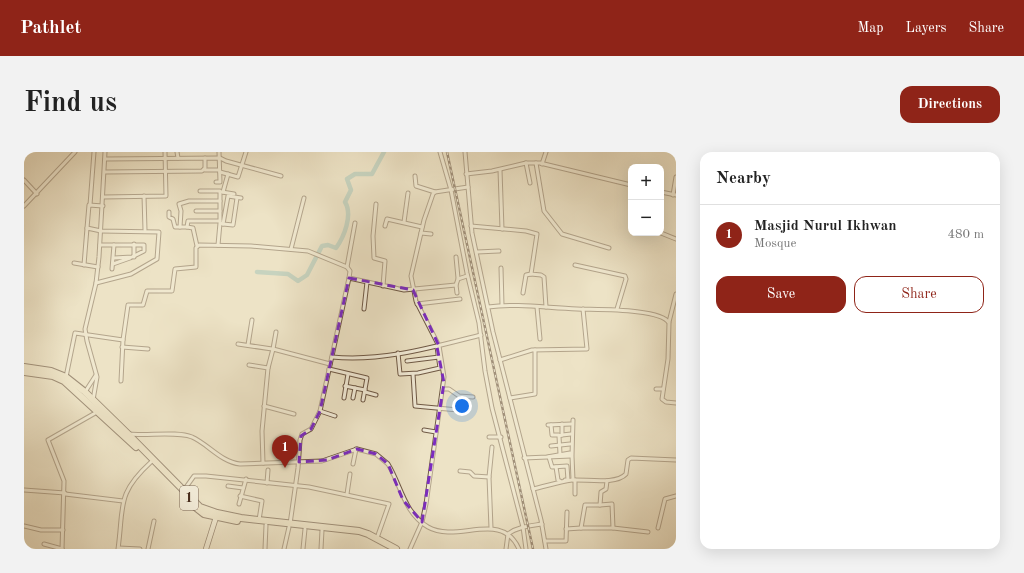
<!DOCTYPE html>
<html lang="en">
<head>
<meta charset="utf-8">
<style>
	body { margin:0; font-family:"Old Standard TT",serif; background:#f2f2f2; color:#222 }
	.controls { position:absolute; right:12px; top:12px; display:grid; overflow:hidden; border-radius:8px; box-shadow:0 4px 16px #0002 }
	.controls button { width:36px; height:36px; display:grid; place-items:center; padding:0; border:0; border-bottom:1px solid #e0e0e0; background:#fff; color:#222; font:20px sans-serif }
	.you { position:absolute; left:438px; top:254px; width:14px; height:14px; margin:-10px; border:3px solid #fff; border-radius:50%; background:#1a73e8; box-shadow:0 0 0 6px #1a73e833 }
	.badge { display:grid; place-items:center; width:26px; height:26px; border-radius:50%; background:#8f2418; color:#fff; font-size:13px; font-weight:700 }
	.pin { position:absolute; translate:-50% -33px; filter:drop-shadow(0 1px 2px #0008) }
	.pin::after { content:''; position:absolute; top:21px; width:14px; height:12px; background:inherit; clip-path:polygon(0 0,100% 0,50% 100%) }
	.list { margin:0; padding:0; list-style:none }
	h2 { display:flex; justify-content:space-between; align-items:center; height:52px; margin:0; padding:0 16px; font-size:17px }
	h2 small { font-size:13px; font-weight:400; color:#767676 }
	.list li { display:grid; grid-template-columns:26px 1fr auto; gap:12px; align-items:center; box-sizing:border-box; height:60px; padding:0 16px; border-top:1px solid #e0e0e0 }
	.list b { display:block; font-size:15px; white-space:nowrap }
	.list p { margin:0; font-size:13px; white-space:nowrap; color:#767676 }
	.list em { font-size:13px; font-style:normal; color:#767676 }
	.actions { display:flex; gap:8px; padding:12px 16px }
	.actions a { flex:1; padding:9px 0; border:1px solid #8f2418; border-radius:12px; text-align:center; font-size:14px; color:#8f2418 }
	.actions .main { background:#8f2418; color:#fff }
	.map { position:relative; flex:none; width:652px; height:397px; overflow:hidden; border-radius:12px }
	header { display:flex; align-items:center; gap:24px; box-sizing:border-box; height:56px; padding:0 20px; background:#8f2418; color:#fff }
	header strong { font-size:19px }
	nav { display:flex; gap:22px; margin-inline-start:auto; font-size:14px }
	.intro { display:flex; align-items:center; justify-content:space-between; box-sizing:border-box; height:96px; padding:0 24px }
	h1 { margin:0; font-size:28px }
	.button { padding:10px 18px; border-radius:12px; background:#8f2418; color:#fff; font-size:14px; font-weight:700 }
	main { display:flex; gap:24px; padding:0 24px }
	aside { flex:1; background:#fff; border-radius:12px; box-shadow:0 4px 16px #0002 }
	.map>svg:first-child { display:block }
</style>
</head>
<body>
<header>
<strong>Pathlet</strong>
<nav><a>Map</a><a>Layers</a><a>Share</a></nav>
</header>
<div class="intro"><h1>Find us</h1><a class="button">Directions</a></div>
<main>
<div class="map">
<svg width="652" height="397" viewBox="0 0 652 397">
	<rect width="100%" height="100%" fill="#ede3c6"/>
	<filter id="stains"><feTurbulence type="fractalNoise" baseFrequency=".005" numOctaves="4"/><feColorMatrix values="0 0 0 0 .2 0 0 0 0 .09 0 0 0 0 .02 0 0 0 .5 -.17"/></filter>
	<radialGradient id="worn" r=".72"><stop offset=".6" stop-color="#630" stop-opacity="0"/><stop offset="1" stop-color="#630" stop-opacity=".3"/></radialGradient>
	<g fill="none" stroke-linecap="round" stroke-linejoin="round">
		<path stroke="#99beb5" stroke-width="4.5" d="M 233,120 L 264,122 L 274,129 L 283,123 L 298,94 L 304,93 L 312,96 C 320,85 329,63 321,50 L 327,38 L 323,27 L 331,22 L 348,22 L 360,0"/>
		<defs>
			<g id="street">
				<polyline points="153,0 154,6"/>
				<polyline points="416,0 427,38 443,121 455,171 461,219 468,256 499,375 502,397"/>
				<polyline points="441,0 448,81 469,180 517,368 522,397"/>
				<polyline points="81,7 196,6 202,9 257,24"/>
				<polyline points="502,11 506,31"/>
				<polyline points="512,11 520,59 538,82 585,96"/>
				<polyline points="518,12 522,0"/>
				<polyline points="181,18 195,18"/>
				<polyline points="476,18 478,77"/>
				<polyline points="81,20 178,19 181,16 181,6"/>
				<polyline points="196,20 214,25 222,0"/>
				<polyline points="442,22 468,19 502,11 516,11 607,33"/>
				<polyline points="391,24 392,34 411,40"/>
				<polyline points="0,28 13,42"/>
				<polyline points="192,30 196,30 195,0"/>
				<polyline points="176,39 196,39 196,69"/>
				<polyline points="198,40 210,42"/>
				<polyline points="199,40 204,22"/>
				<polyline points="637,40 652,43"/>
				<polyline points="649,43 652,25"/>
				<polyline points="120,44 121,78"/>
				<polyline points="79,45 142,44 141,0"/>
				<polyline points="352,52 349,84 350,106 361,109 359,134"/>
				<polyline points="66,53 70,0"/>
				<polyline points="0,54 51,0"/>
				<polyline points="172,59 196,59"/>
				<polyline points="145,60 145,65 149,67 151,75 163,75 164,69 196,69"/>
				<polyline points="380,70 384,41"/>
				<polyline points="199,72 209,73 213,46"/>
				<polyline points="361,74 363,67 398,75"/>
				<polyline points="447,74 502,79 513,82 507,122 517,123 520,125 522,155"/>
				<polyline points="156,75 157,59 155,52 165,49 196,49"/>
				<polyline points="163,75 169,76 173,94"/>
				<polyline points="63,76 65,53 79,54"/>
				<polyline points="397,81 407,82"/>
				<polyline points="637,81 652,87"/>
				<polyline points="76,93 120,93 120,99 108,105 90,106"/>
				<polyline points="194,93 196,71 199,72 204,44 217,46"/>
				<polyline points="267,97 280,46"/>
				<polyline points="453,100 475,99"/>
				<polyline points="110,105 110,92"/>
				<polyline points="432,105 434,126"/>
				<polyline points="50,111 74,115"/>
				<polyline points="89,112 106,106"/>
				<polyline points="60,113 63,76 77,79 135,80 133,107 107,122 72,131"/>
				<polyline points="551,113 601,124 602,127 593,157"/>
				<polyline points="323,115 331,71"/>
				<polyline points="477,116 478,153"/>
				<polyline points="88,117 90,93"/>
				<polyline points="433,141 432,133 434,127 443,124"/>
				<polyline points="499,141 502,123 507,122"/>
				<polyline points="393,152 436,147"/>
				<path d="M 464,155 C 493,151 523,156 553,157 C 570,158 637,156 645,171 L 644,207 L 638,247 L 642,250 L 652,251"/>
				<polyline points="513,155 516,187"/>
				<polyline points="340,157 343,130"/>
				<polyline points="645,170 652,142"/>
				<polyline points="214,192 248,197"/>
				<polyline points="224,193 228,168"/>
				<polyline points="98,195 124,197"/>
				<polyline points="249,197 252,180"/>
				<polyline points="374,201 376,222 394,221 416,216 413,195"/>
				<path d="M 308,205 C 359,210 409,195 457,183"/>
				<polyline points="476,208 508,198 563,197 559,157"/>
				<polyline points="383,209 415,205"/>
				<polyline points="225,213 244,216 249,197 306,212"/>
				<polyline points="305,217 343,226 339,248"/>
				<polyline points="389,222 391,254 434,258 442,248"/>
				<polyline points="42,225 51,181 99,188 104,153 119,153 123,139 148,139 151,117 172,115 172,96 175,93 227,94 284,99 323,115 326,119 325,126"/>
				<polyline points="97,229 99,188"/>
				<polyline points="321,234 341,238"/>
				<polyline points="419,237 425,237 435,244 449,245"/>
				<polyline points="632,237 639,237"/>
				<polyline points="61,240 72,223"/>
				<polyline points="341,240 352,243"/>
				<polyline points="320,246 324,222"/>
				<polyline points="329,246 331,236"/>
				<polyline points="486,246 511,242 511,198"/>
				<polyline points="69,248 73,225 63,189 61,177 72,131 75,105 81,0"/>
				<polyline points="240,254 270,262"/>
				<polyline points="296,259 311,264"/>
				<polyline points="549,268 548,304 549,328"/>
				<polyline points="524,273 547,272"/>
				<polyline points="527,273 528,283 535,283"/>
				<polyline points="400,278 412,280"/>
				<path d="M 106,282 C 123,284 153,279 168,285 C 184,292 197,310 216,312 L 298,309 L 333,297 L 352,302 L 364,312 C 377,333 380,361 404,375 C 434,392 477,357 495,397"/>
				<polyline points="538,283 547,282"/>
				<polyline points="465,285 477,285"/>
				<polyline points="527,294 546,292"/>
				<polyline points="536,302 535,284 538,283 538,272"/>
				<polyline points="525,305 528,315 543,314 544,328 541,328"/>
				<polyline points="500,306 547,304 546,301 523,305"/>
				<polyline points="239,311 238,279 244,216"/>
				<polyline points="329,312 332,297"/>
				<polyline points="532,315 534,328 536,329"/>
				<polyline points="436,319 446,320 450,324 465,325"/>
				<polyline points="551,328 551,342"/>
				<polyline points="583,329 582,337 577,340 576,353 561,353 557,376 589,376 624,380"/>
				<polyline points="243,331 244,318"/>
				<polyline points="204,334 219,336"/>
				<path d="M 509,337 C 522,334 535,330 548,328 C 562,327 592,333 602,322 L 604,308 L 607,306 L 652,308"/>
				<polyline points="0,338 41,341"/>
				<polyline points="160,338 170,324 182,324 285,335 365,352 353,386"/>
				<polyline points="41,342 99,349"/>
				<polyline points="323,342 326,322"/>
				<polyline points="216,344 238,349 235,368"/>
				<polyline points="215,352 222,327"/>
				<polyline points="576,353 588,352 589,376"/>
				<polyline points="266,372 274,316 276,288 278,282 287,277 296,259 325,126 380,138 432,133"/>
				<polyline points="0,374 17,378 39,378"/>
				<polyline points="467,376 465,325 468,295"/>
				<polyline points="634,376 641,347 652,344"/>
				<polyline points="542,377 557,376"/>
				<polyline points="521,389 542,389 543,360"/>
				<polyline points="20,392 38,397"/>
				<polyline points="95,396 116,397"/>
				<polyline points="38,397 40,329 24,288 73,260"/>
				<path d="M 94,397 C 100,354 92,342 127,310"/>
				<polyline points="124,397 130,369"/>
				<polyline points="241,397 242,373"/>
				<polyline points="260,397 265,375"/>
				<polyline points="279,397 281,377"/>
				<polyline points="297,397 298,378"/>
				<polyline points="386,397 398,370 402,352 420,225 415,194 392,149 387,124 400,68 409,42 411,40 444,35"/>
				<path d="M 482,397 L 484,382 C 493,375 506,374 518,372"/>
			</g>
			<polyline id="secondary" points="182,397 193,362"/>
			<g id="highway">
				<polyline points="0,215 27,219 42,225 61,240 104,282 176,355 193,361 217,366 335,379 344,382 372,397"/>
				<polyline points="0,220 29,224 40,229 112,295"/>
				<polyline points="161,347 180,362 213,369"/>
			</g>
		</defs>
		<use href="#street" stroke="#6f5946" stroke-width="5"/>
		<use href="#secondary" stroke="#452b1c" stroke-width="6"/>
		<use href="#highway" stroke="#452b1c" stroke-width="8"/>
		<use href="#street" stroke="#f3edda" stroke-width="3"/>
		<use href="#secondary" stroke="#f3edda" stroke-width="4.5"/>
		<use href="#highway" stroke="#ede3c6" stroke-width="6"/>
		<defs>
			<polyline id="rail" points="423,0 509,397"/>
		</defs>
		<use href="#rail" stroke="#452b1c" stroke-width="2.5"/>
		<use href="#rail" stroke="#f3edda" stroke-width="1" stroke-dasharray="3" stroke-linecap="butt"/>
	</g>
	<path d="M0 0H652V397H0ZM 325,126 L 389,138 L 415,194 L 413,195 L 420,231 L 398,370 L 379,348 L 364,312 L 352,302 L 333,297 L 303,308 L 275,310 L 277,284 L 287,277 L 296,259 Z" fill="#ede3c6" fill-opacity=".55" fill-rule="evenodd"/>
	<path fill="none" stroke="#7b2cbf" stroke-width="3" stroke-dasharray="8 5" stroke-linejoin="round" d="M 325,126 L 389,138 L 415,194 L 413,195 L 420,231 L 398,370 L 379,348 L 364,312 L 352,302 L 333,297 L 303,308 L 275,310 L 277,284 L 287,277 L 296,259 Z"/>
	<g text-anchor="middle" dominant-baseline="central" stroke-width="4" stroke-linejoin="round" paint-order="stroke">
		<rect fill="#f3edda" stroke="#796555" stroke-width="1" x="156" y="334" width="18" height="24" rx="3"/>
		<g font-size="14" font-weight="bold" fill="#452b1c">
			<text x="165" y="346">1</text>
		</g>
	</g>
	<rect width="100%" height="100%" filter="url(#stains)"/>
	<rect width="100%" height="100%" fill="url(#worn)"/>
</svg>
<div class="controls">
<button>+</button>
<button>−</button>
</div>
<div class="you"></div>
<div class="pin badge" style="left:261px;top:316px">1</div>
</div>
<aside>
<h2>Nearby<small></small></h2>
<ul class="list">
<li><span class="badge">1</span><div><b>Masjid Nurul Ikhwan</b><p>Mosque</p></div><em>480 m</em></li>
</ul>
<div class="actions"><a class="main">Save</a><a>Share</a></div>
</aside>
</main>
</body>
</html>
